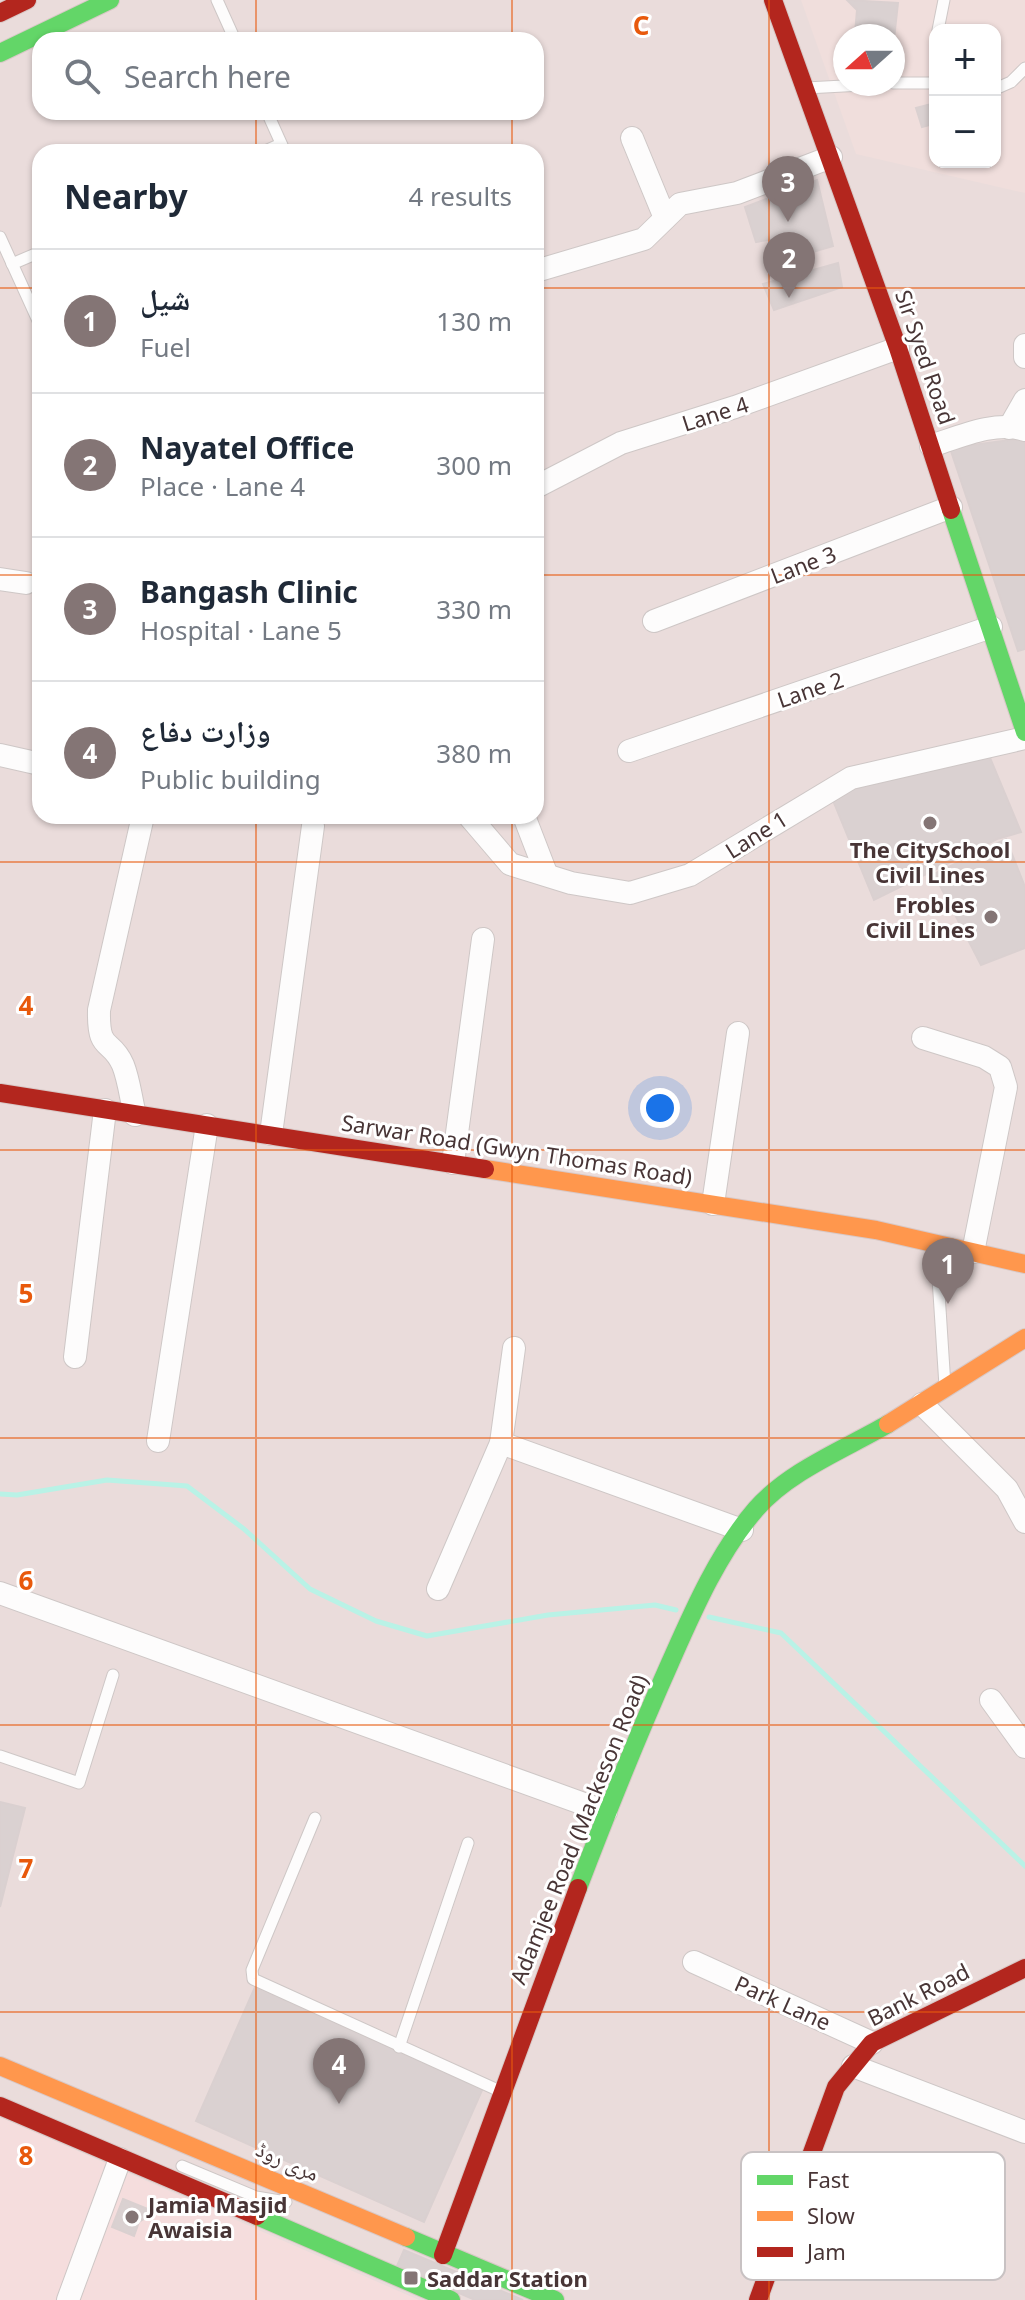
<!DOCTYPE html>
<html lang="en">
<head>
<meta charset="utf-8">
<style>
	body { margin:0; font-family:"Noto Sans","Noto Naskh Arabic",sans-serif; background:#f2f2f3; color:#1f2937 }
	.controls { position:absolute; right:24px; top:24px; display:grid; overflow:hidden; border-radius:16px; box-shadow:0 2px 6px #0004 }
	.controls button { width:72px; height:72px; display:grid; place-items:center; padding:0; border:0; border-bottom:2px solid #e0e1e3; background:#fff; color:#1f2937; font:40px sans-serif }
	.compass { position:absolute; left:833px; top:24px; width:72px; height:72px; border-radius:50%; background:#fff; box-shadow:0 2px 6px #0004; rotate:249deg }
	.you { position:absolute; left:660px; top:1108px; width:28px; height:28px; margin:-20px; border:6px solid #fff; border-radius:50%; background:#1a73e8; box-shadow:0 0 0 12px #1a73e833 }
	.badge { display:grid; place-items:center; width:52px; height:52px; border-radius:50%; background:#847575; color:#fff; font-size:26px; font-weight:700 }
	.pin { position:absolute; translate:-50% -66px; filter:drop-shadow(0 2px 4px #0008) }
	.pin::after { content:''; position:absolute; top:42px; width:28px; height:24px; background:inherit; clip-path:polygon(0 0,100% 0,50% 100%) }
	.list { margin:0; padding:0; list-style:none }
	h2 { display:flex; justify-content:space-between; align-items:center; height:104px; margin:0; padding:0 32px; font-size:34px }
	h2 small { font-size:26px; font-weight:400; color:#747a83 }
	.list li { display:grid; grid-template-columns:52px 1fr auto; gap:24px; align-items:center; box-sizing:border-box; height:144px; padding:0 32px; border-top:2px solid #e0e1e3 }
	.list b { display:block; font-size:30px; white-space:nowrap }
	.list p { margin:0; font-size:26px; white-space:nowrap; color:#747a83 }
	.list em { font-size:26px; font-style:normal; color:#747a83 }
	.icon { flex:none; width:44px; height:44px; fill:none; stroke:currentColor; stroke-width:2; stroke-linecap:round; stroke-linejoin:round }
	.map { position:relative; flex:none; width:1025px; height:2300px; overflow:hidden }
	.search { position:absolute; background:#fff; box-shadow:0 2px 6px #0004; left:32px; top:32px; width:512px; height:88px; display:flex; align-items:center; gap:20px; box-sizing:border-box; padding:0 28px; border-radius:24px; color:#747a83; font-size:30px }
	.panel { position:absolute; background:#fff; box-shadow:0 2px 6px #0004; left:32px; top:144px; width:512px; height:680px; border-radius:24px }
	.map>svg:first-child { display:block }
</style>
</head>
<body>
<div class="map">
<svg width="1025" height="2300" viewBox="0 0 1025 2300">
	<rect width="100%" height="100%" fill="#f2ebea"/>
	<path fill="#eadcdb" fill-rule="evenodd" d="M 0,0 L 1025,0 L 1025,2300 L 0,2300 ZM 935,30 L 995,30 L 995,162 L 935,162 ZM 845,36 L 893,36 L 893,84 L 845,84 ZM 40,40 L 536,40 L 536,112 L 40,112 ZM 40,152 L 536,152 L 536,816 L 40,816 Z"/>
	<polygon fill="#f5dddd" points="0,2117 419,2300 0,2300"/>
	<path fill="#f0dedc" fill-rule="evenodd" d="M 801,0 L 1025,0 L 1025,193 L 856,154 ZM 935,30 L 995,30 L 995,162 L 935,162 ZM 845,36 L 893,36 L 893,84 L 845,84 Z"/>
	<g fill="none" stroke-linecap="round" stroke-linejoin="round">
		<g stroke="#b9f2e6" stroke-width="5">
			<polyline points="0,1494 17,1495 107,1480 187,1486 244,1529 310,1589 376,1621 427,1636 548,1615 655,1605 676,1610"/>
			<polyline points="709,1617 781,1633 1025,1866"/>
		</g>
	</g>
	<g fill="#dad1d1" stroke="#dad0d0" stroke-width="2">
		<polygon points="847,0 898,3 893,48 893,36 850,36 855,34 857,10"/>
		<polygon points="935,103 935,132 933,124 922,127 916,108"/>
		<polygon points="817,180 833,246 792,258 778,238 756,242 745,207"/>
		<polygon points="838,263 842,287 774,310 763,284"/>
		<polygon points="1017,439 1025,442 1025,649 1018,651 950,448"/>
		<polygon points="988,753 1021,832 997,839 874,900 832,798 856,786"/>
		<polygon points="1006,839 1025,887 1025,948 981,965 934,874"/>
		<polygon points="0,1802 25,1808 0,1907"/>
		<polygon points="255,1987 483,2088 424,2222 196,2121"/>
		<polygon points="123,2199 155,2212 139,2222 134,2236 112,2227"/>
		<polygon points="404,2250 523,2300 475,2300 397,2266"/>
	</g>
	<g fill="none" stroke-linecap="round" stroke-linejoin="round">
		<defs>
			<g id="lane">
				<polyline points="217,0 235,40"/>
				<polyline points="938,30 944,0"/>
				<polyline points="893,83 935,83"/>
				<polyline points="806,88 881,84"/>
				<polyline points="995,89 1011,82 1025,68"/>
				<polyline points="267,112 285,152"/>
				<polyline points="263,152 281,144"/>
				<polyline points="0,237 40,325"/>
				<polyline points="12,264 40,252"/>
				<polyline points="936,1247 945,1386"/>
				<polyline points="0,1756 79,1783 113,1675"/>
				<polyline points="315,1818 252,1970 253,1979 502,2092"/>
				<polyline points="399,2047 468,1843"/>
				<polyline points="182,2166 256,2197 286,2202"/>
			</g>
			<g id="street">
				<polyline points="632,138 665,218"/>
				<polyline points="536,271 644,239 680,204 737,193 831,157"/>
				<polyline points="1025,345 1025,357"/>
				<polyline points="1009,428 1025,400"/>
				<path d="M 931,446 C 959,437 996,420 1025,430"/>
				<polyline points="536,487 621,443 735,407 898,348"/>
				<polyline points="0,579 26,583"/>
				<polyline points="654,621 951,507"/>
				<polyline points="629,751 991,627"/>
				<polyline points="0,755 40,764"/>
				<polyline points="469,816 510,864 571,883 630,893 690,875 851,778 1025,738"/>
				<polyline points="524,816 546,873"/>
				<polyline points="923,1038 984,1057 1000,1067 1006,1087 973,1252"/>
				<path d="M 135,1115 C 131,1099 129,1080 123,1065 C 111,1037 98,1054 99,1010 L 143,816"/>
				<polyline points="271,1134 313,826"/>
				<polyline points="453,1163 483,939"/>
				<polyline points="713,1204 738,1033"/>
				<polyline points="75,1357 105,1110"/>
				<polyline points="922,1404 1007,1489 1025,1522"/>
				<polyline points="158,1441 207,1125"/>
				<polyline points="501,1443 742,1530"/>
				<polyline points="438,1589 501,1443 514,1348"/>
				<polyline points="0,1593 606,1812"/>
				<polyline points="991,1700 1025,1747"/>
				<polyline points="694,1962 872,2043"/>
				<polyline points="853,2066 1025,2132"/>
				<polyline points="794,2195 979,2267"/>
				<polyline points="68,2300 120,2159"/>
			</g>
			<g id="fast">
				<polyline points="0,53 110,0"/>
				<polyline points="951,510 1025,732"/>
				<path d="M 578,1888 C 607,1812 637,1737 670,1663 C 693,1611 718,1553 756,1509 C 789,1471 845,1449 888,1424"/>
				<polyline points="257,2216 451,2300"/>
				<polyline points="406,2237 555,2300"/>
			</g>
			<g id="slow">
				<polyline points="485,1169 876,1230 1025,1264"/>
				<polyline points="888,1424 1025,1338"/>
				<polyline points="0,2066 406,2237"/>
			</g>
			<g id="jam">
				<polyline points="773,0 898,348 951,510"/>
				<polyline points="0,13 27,0"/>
				<polyline points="0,1093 485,1169"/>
				<polyline points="0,2106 257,2216"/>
				<polyline points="443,2255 578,1888"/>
				<polyline points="758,2300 836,2087 872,2043 1025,1968"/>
			</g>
		</defs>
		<use href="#lane" stroke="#cec7c6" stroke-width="13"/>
		<use href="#street" stroke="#cec7c6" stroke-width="24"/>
		<use href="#fast" stroke="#d8c8c6" stroke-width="20"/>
		<use href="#slow" stroke="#d8c8c6" stroke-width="20"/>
		<use href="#jam" stroke="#d8c8c6" stroke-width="20"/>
		<use href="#lane" stroke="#fdfcfc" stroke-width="11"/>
		<use href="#street" stroke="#fdfcfc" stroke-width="22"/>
		<use href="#fast" stroke="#63d668" stroke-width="18"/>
		<use href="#slow" stroke="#ff974d" stroke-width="18"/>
		<use href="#jam" stroke="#b3261e" stroke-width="18"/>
	</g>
	<path fill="none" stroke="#e8590c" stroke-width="2" stroke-opacity="0.55" d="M 256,0 L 256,40M 512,0 L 512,40M 769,0 L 769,2300M 256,112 L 256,152M 512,112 L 512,152M 0,288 L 40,288M 536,288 L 1025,288M 0,575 L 40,575M 536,575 L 1025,575M 256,816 L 256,2300M 512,816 L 512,2300M 0,862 L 1025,862M 0,1150 L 1025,1150M 0,1438 L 1025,1438M 0,1725 L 1025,1725M 0,2012 L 1025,2012"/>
	<g fill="#847575" stroke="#fff" stroke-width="3">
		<circle cx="930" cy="823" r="8"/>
		<circle cx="991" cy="917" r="8"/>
		<circle cx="132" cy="2217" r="8"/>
		<rect x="403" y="2270" width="16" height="16" rx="4"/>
	</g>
	<g text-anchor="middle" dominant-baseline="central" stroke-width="6" stroke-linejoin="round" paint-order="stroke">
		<g font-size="22" fill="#483536" stroke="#fff">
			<text transform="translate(926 357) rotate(71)">Sir Syed Road</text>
			<text transform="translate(715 413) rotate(-18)">Lane 4</text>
			<text transform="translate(803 564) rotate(-21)">Lane 3</text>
			<text transform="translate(810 689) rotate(-19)">Lane 2</text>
			<text transform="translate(756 834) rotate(-32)">Lane 1</text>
			<text transform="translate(517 1149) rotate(9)">Sarwar Road (Gwyn Thomas Road)</text>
			<text transform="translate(578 1829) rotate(-68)">Adamjee Road (Mackeson Road)</text>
			<text transform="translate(918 1994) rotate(-27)">Bank Road</text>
			<text transform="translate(783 2002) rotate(24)">Park Lane</text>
			<text transform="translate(288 2160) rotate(24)">مری روڈ</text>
		</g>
		<g font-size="22" font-weight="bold" fill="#483536" stroke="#fff" text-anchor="start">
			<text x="930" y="849" text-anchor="middle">The CitySchool<tspan x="930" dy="25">Civil Lines</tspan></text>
			<text x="975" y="904" text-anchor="end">Frobles<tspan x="975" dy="25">Civil Lines</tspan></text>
			<text x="148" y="2204">Jamia Masjid<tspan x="148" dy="25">Awaisia</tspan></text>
			<text x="427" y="2278">Saddar Station</text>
		</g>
	</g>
	<rect x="741" y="2152" width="264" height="128" rx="12" fill="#fff" stroke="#c8c2c3" stroke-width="2"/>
	<rect x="757" y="2175" width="36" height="10" fill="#63d668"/>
	<rect x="757" y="2211" width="36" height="10" fill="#ff974d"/>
	<rect x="757" y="2247" width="36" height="10" fill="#b3261e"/>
	<g font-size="22" fill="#483536">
		<text x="807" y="2188">Fast</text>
		<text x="807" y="2224">Slow</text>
		<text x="807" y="2260">Jam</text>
	</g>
	<g font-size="26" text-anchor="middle" font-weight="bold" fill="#e8590c" stroke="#fff" stroke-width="6" stroke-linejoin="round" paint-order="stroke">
		<text x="641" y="35">C</text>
		<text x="26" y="1015">4</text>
		<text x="26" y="1303">5</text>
		<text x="26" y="1590">6</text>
		<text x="26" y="1878">7</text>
		<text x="26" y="2165">8</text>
	</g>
</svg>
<div class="controls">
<button>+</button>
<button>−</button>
</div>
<svg class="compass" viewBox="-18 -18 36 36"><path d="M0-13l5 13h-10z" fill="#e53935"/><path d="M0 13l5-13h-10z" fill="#747a83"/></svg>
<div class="you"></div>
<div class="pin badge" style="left:948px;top:1304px">1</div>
<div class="pin badge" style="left:789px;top:298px">2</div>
<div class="pin badge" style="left:788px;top:222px">3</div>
<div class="pin badge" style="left:339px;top:2104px">4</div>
<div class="search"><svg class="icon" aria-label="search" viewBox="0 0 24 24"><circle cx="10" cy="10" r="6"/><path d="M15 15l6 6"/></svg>Search here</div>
<section class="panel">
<h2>Nearby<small>4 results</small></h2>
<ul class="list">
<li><span class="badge">1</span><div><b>شیل</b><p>Fuel</p></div><em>130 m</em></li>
<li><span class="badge">2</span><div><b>Nayatel Office</b><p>Place · Lane 4</p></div><em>300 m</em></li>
<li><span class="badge">3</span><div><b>Bangash Clinic</b><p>Hospital · Lane 5</p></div><em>330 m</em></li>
<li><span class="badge">4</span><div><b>وزارت دفاع</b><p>Public building</p></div><em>380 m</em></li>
</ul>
</section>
</div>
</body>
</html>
